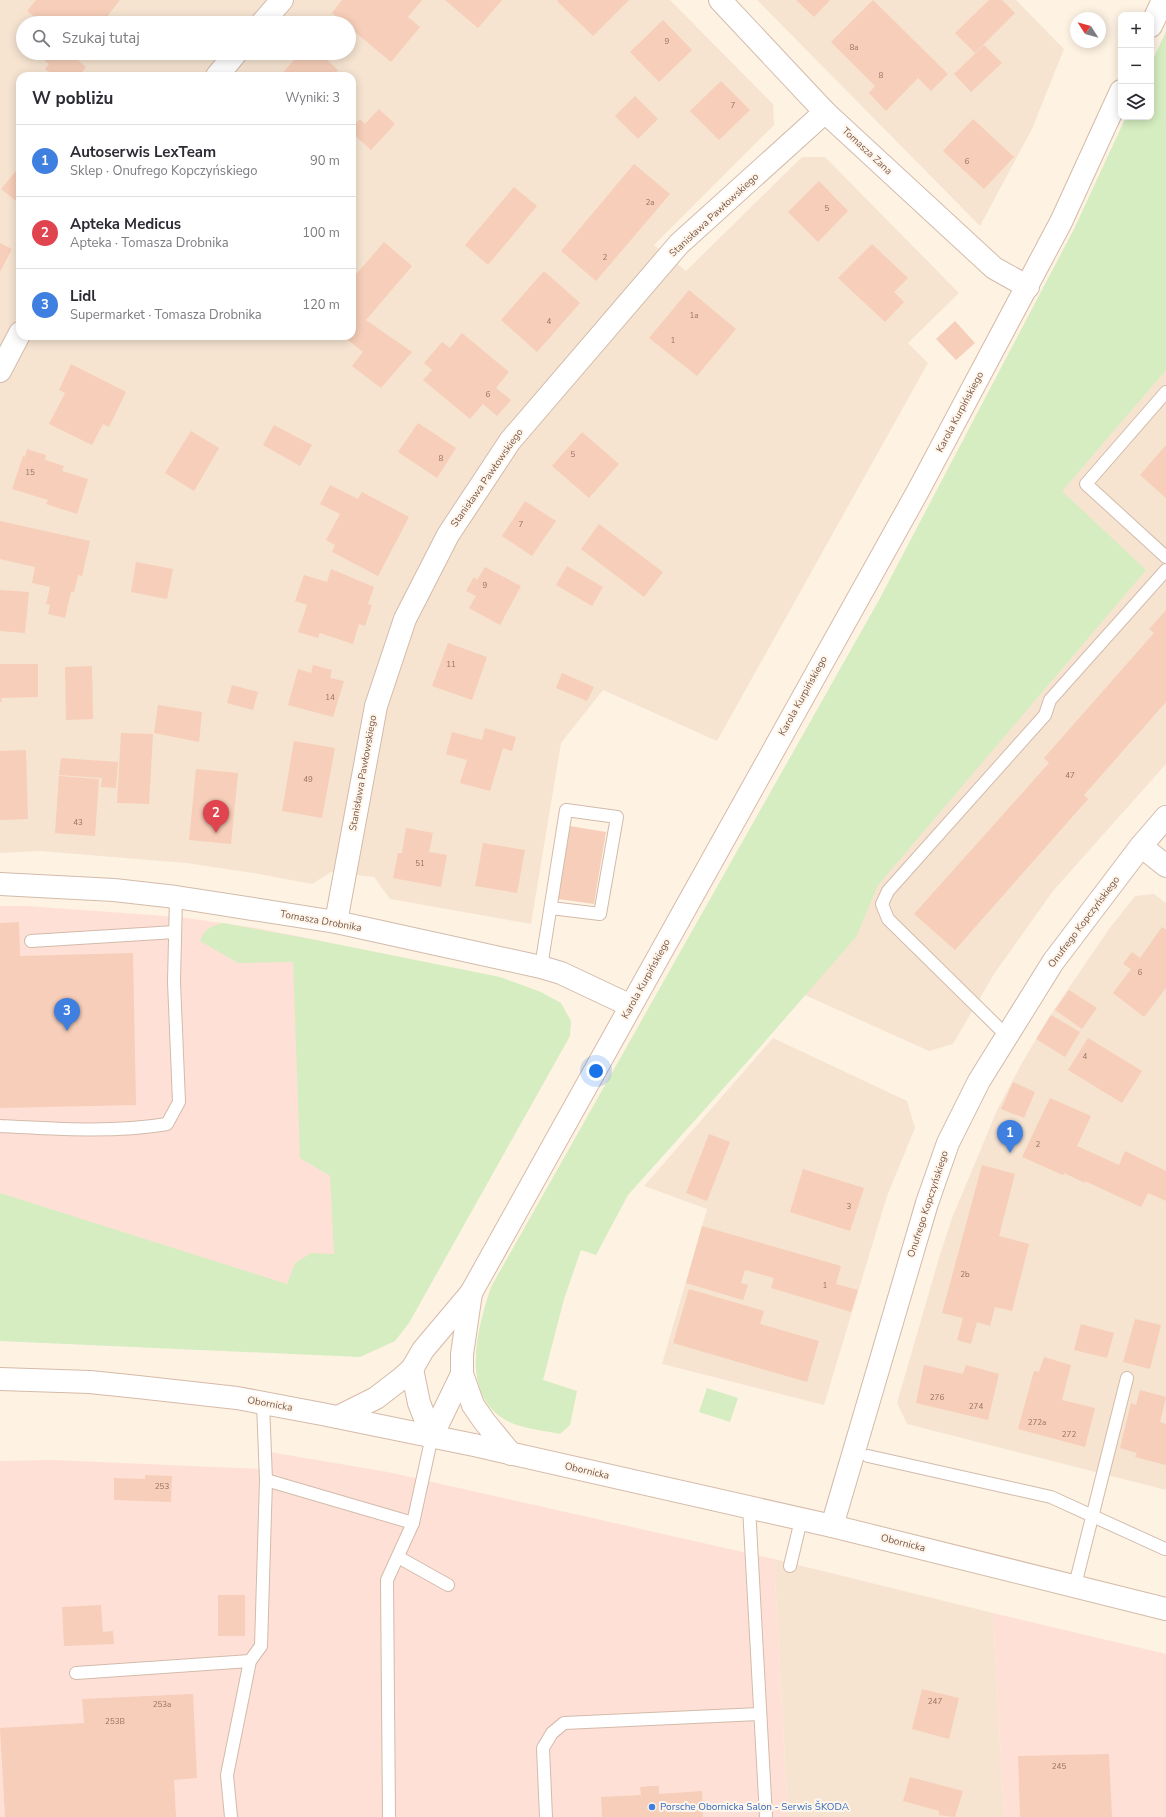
<!DOCTYPE html>
<html lang="pl">
<head>
<meta charset="utf-8">
<style>
	body { margin:0; font-family:"Nunito Sans",sans-serif; background:#f7f7f7; color:#2b2b33 }
	.controls { position:absolute; right:12px; top:12px; display:grid; overflow:hidden; border-radius:8px; box-shadow:0 2px 10px #0003 }
	.controls button { width:36px; height:36px; display:grid; place-items:center; padding:0; border:0; border-bottom:1px solid #e1e1e2; background:#fff; color:#2b2b33; font:20px sans-serif }
	.compass { position:absolute; left:1070px; top:12px; width:36px; height:36px; border-radius:50%; background:#fff; box-shadow:0 2px 10px #0003; rotate:306deg }
	.you { position:absolute; left:596px; top:1071px; width:14px; height:14px; margin:-10px; border:3px solid #fff; border-radius:50%; background:#1a73e8; box-shadow:0 0 0 6px #1a73e833 }
	.badge { display:grid; place-items:center; width:26px; height:26px; border-radius:50%; background:#1a73e8; color:#fff; font-size:13px; font-weight:700 }
	.pin { position:absolute; translate:-50% -33px; filter:drop-shadow(0 1px 2px #0008) }
	.pin::after { content:''; position:absolute; top:21px; width:14px; height:12px; background:inherit; clip-path:polygon(0 0,100% 0,50% 100%) }
	.list { margin:0; padding:0; list-style:none }
	h2 { display:flex; justify-content:space-between; align-items:center; height:52px; margin:0; padding:0 16px; font-size:17px }
	h2 small { font-size:13px; font-weight:400; color:#7c7c81 }
	.list li { display:grid; grid-template-columns:26px 1fr auto; gap:12px; align-items:center; box-sizing:border-box; height:72px; padding:0 16px; border-top:1px solid #e1e1e2 }
	.list b { display:block; font-size:15px; white-space:nowrap }
	.list p { margin:0; font-size:13px; white-space:nowrap; color:#7c7c81 }
	.list em { font-size:13px; font-style:normal; color:#7c7c81 }
	.icon { flex:none; width:22px; height:22px; fill:none; stroke:currentColor; stroke-width:2; stroke-linecap:round; stroke-linejoin:round }
	.map { position:relative; flex:none; width:1166px; height:1817px; overflow:hidden }
	.search { position:absolute; background:#fff; box-shadow:0 2px 10px #0003; left:16px; top:16px; width:340px; height:44px; display:flex; align-items:center; gap:10px; box-sizing:border-box; padding:0 14px; border-radius:22px; color:#7c7c81; font-size:15px }
	.panel { position:absolute; background:#fff; box-shadow:0 2px 10px #0003; left:16px; top:72px; width:340px; height:268px; border-radius:12px }
	.map>svg:first-child { display:block }
</style>
</head>
<body>
<div class="map">
<svg width="1166" height="1817" viewBox="0 0 1166 1817">
	<rect width="100%" height="100%" fill="#fef2e3"/>
	<g fill="#f6e4d1" fill-rule="evenodd">
		<path d="M 0,0 L 670,0 L 773,104 L 774,125 L 654,245 L 686,271 L 802,157 L 825,157 L 959,293 L 908,343 L 928,363 L 717,741 L 603,690 L 561,743 L 531,924 L 390,899 L 374,877 L 331,872 L 312,884 L 259,874 L 186,863 L 40,851 L 0,853 ZM 23,23 L 349,23 L 349,53 L 23,53 ZM 20,76 L 352,76 L 352,336 L 20,336 Z"/>
		<polygon points="757,0 1016,0 1064,49 1032,129 980,226"/>
		<polygon points="1166,271 1166,764 1053,891 994,974 953,1044 929,1051 796,991"/>
		<polygon points="1154,894 1166,903 1166,1490 907,1424 897,1403 939,1258 952,1218 998,1108 1022,1063 1051,1014 1109,929 1135,896"/>
		<polygon points="773,1038 907,1101 915,1128 887,1196 824,1405 662,1364 707,1209 644,1186"/>
		<polygon points="774,1559 993,1613 1004,1817 788,1817"/>
	</g>
	<g fill="#ffe0d6">
		<polygon points="0,906 26,906 179,917 256,928 331,943 343,1354 0,1331"/>
		<polygon points="258,1450 388,1472 774,1559 788,1817 0,1817 0,1461 53,1460 259,1469"/>
		<polygon points="993,1613 1166,1654 1166,1817 1004,1817"/>
	</g>
	<g fill="#d5edc0">
		<path d="M 1166,31 L 1166,370 L 1062,491 L 1146,570 L 878,885 L 856,937 L 747,1062 L 628,1195 L 596,1255 L 581,1250 L 564,1299 L 543,1380 L 577,1391 L 570,1425 L 560,1434 C 542,1430 520,1429 504,1419 C 459,1391 478,1327 491,1287 L 879,600 L 1074,229 L 1126,117 L 1151,117 L 1151,64 Z"/>
		<path d="M 223,923 L 316,940 L 500,977 L 541,992 L 561,1003 L 571,1021 L 570,1036 L 409,1323 L 395,1341 L 360,1357 L 0,1341 L 0,1193 L 287,1284 L 295,1263 L 311,1253 L 334,1254 L 330,1176 L 300,1158 L 293,962 L 238,963 L 200,941 C 204,929 211,926 223,923 Z"/>
		<polygon points="707,1388 738,1398 730,1422 699,1412"/>
	</g>
	<g fill="#f6ceb9">
		<polygon points="36,0 120,0 102,23 42,23 27,11"/>
		<polygon points="342,0 422,0 408,17 420,27 391,62 349,27 349,23 344,23 332,13"/>
		<polygon points="445,0 502,0 478,28"/>
		<polygon points="559,0 629,0 593,36 557,1"/>
		<polygon points="796,0 830,0 814,17"/>
		<polygon points="873,0 948,74 931,91 918,78 886,111 869,93 875,86 831,42"/>
		<polygon points="989,0 1002,0 1015,13 975,53 955,33"/>
		<polygon points="663,20 692,50 659,82 630,52"/>
		<polygon points="984,45 1002,63 971,92 954,74"/>
		<polygon points="35,53 69,53 86,67 79,76 54,76 45,69 49,64"/>
		<polygon points="300,53 319,53 338,70 333,76 280,76"/>
		<polygon points="721,81 750,110 719,140 690,111"/>
		<polygon points="635,96 658,119 638,139 615,116"/>
		<polygon points="379,109 395,124 371,150 352,133 352,128 360,119 365,124"/>
		<polygon points="973,119 1014,157 984,189 943,151"/>
		<polygon points="634,164 670,194 596,281 561,251"/>
		<polygon points="20,166 20,204 1,189"/>
		<polygon points="819,181 848,211 818,242 788,212"/>
		<polygon points="514,187 537,206 488,265 465,245"/>
		<polygon points="384,242 412,266 366,320 412,352 381,388 352,366 363,352 343,336 352,336 352,279"/>
		<polygon points="0,243 12,249 0,272"/>
		<polygon points="872,244 908,278 894,292 904,302 885,322 838,278"/>
		<polygon points="544,271 580,303 537,352 501,320"/>
		<polygon points="689,290 736,329 697,376 649,338"/>
		<polygon points="955,321 975,343 956,360 936,339"/>
		<polygon points="462,333 509,372 496,388 511,400 497,416 483,404 470,419 423,380 432,370 424,363 442,342 450,348"/>
		<polygon points="71,364 126,392 109,427 103,424 92,445 49,424 65,393 59,390"/>
		<polygon points="418,423 456,448 437,478 398,452"/>
		<polygon points="274,425 312,445 300,466 263,445"/>
		<polygon points="191,431 219,448 194,491 165,473"/>
		<polygon points="582,432 619,464 589,498 552,466"/>
		<polygon points="1166,445 1166,498 1140,475"/>
		<polygon points="27,449 46,455 45,460 64,466 62,471 88,479 77,514 46,504 48,500 12,489 23,456 25,457"/>
		<polygon points="330,485 358,499 362,492 409,517 378,576 332,552 335,545 326,540 340,514 320,504"/>
		<polygon points="525,501 556,521 532,556 502,536"/>
		<polygon points="0,521 90,541 82,576 78,575 74,592 71,592 65,618 48,614 50,605 46,604 50,587 32,583 35,567 0,559"/>
		<polygon points="599,524 663,572 644,597 581,549"/>
		<polygon points="136,562 173,569 167,599 131,592"/>
		<polygon points="567,566 603,587 592,606 556,585"/>
		<polygon points="485,567 521,586 500,625 469,608 476,596 466,591 474,577 477,580"/>
		<polygon points="331,569 374,587 368,604 372,605 365,626 359,624 353,644 320,633 318,638 298,632 307,605 295,601 304,575 327,582"/>
		<polygon points="0,590 29,592 25,633 0,631"/>
		<polygon points="1166,610 1166,702 1084,795 1088,799 955,950 914,914 1049,763 1044,758 1154,633 1149,629"/>
		<polygon points="448,643 487,657 472,700 432,686"/>
		<polygon points="0,664 38,664 38,697 1,698 2,702 0,702"/>
		<polygon points="313,665 332,670 330,678 344,681 333,717 288,705 298,669 311,673"/>
		<polygon points="92,666 93,719 66,720 65,667"/>
		<polygon points="562,673 594,687 587,701 556,688"/>
		<polygon points="232,685 258,692 253,710 227,703"/>
		<polygon points="158,705 202,712 199,742 154,733"/>
		<polygon points="485,728 516,737 512,751 503,748 490,791 460,783 467,760 446,754 452,732 482,740"/>
		<polygon points="121,733 153,734 149,804 117,803"/>
		<polygon points="294,741 335,748 322,818 282,811"/>
		<polygon points="26,750 28,819 0,820 0,751"/>
		<polygon points="61,758 118,762 116,788 101,787 102,778 59,775"/>
		<polygon points="196,769 238,773 231,844 189,840"/>
		<polygon points="59,776 99,779 95,836 55,833"/>
		<polygon points="570,826 606,832 594,904 558,899"/>
		<polygon points="406,828 433,833 429,852 447,855 441,887 393,878 398,853 402,853"/>
		<polygon points="483,843 525,850 517,893 475,886"/>
		<polygon points="19,922 20,956 133,953 136,1105 0,1108 0,923"/>
		<polygon points="1162,927 1166,930 1166,988 1144,1017 1113,993 1131,969 1123,964 1132,952 1140,958"/>
		<polygon points="1069,990 1097,1008 1082,1029 1055,1010"/>
		<polygon points="1051,1015 1080,1032 1065,1057 1036,1039"/>
		<polygon points="1088,1038 1142,1071 1122,1103 1068,1070"/>
		<polygon points="1013,1082 1035,1092 1024,1118 1001,1109"/>
		<polygon points="1050,1098 1091,1116 1077,1146 1119,1165 1125,1151 1166,1171 1166,1201 1148,1193 1141,1207 1085,1181 1085,1183 1064,1173 1063,1175 1022,1157"/>
		<polygon points="709,1134 730,1142 707,1201 686,1193"/>
		<polygon points="982,1165 1015,1174 999,1236 1029,1244 1012,1311 995,1307 990,1326 977,1322 971,1344 957,1340 963,1318 942,1313"/>
		<polygon points="803,1169 864,1188 850,1231 790,1212"/>
		<polygon points="702,1226 841,1266 836,1284 858,1290 851,1312 771,1288 774,1278 745,1270 741,1283 748,1285 743,1300 686,1283"/>
		<polygon points="689,1289 764,1311 760,1324 819,1341 807,1382 673,1343"/>
		<polygon points="1135,1319 1161,1325 1150,1369 1123,1362"/>
		<polygon points="1081,1324 1114,1333 1107,1358 1074,1350"/>
		<polygon points="1044,1357 1071,1365 1062,1400 1095,1408 1085,1447 1018,1429 1034,1371 1039,1372"/>
		<polygon points="924,1365 963,1374 966,1365 999,1374 988,1420 916,1403"/>
		<polygon points="1140,1390 1166,1397 1160,1422 1166,1424 1166,1465 1135,1457 1137,1453 1120,1448 1131,1403 1136,1405"/>
		<polygon points="145,1475 172,1476 171,1502 114,1500 114,1478 145,1479"/>
		<rect x="218" y="1595" width="27" height="41"/>
		<polygon points="101,1605 103,1632 113,1631 114,1644 64,1646 62,1607"/>
		<polygon points="922,1689 959,1698 949,1739 912,1729"/>
		<polygon points="193,1694 197,1778 174,1780 176,1817 5,1817 0,1728 84,1723 82,1699"/>
		<polygon points="1109,1754 1112,1817 1020,1817 1018,1756"/>
		<polygon points="910,1777 963,1791 955,1817 939,1815 939,1811 903,1801"/>
		<polygon points="652,1786 659,1786 659,1794 702,1791 703,1817 602,1817 601,1797 641,1795 640,1787"/>
	</g>
	<g fill="none" stroke-linecap="round" stroke-linejoin="round">
		<defs>
			<g id="lane">
				<polyline points="1166,392 1086,484 1166,557"/>
				<polyline points="31,941 175,932"/>
				<polyline points="541,967 566,810 617,817 600,914 551,908"/>
				<polyline points="1007,1036 888,919 882,904 888,891 1045,715 1050,700 1166,570"/>
				<path d="M 0,1126 C 53,1129 115,1133 167,1124 L 179,1102 L 174,982 L 176,897"/>
				<polyline points="868,1456 1051,1497 1165,1549"/>
				<polyline points="266,1480 413,1523"/>
				<polyline points="749,1507 766,1817"/>
				<polyline points="398,1557 448,1585"/>
				<polyline points="790,1566 801,1520"/>
				<polyline points="1075,1585 1127,1378"/>
				<polyline points="76,1673 250,1661"/>
				<polyline points="231,1817 227,1775 250,1661 261,1646 266,1480 263,1403"/>
				<polyline points="389,1817 387,1580 413,1523 432,1436"/>
				<polyline points="546,1817 543,1748 552,1733 564,1723 759,1714"/>
			</g>
			<g id="street">
				<polyline points="720,0 825,112 994,268 1028,287"/>
				<polyline points="262,23 282,0"/>
				<polyline points="217,76 236,53"/>
				<polyline points="0,371 20,333"/>
				<polyline points="1141,846 1166,866"/>
				<polyline points="0,884 114,890 176,897 336,922 541,967 561,973 631,1006"/>
				<polyline points="336,922 376,706 405,619 448,535 510,441 679,244 825,112"/>
				<polyline points="832,1526 927,1203 948,1143 979,1081 1053,962 1141,846 1166,817"/>
			</g>
			<g id="secondary">
				<polyline points="1151,26 1163,0"/>
				<polyline points="471,1293 462,1354 462,1374 473,1405 484,1421 511,1454"/>
				<polyline points="412,1369 419,1403 432,1436"/>
				<polyline points="0,1379 90,1382 138,1387 237,1398 322,1414 474,1445 832,1526 1166,1609"/>
				<polyline points="338,1417 376,1398 402,1378 412,1369 423,1350 471,1293 918,491 1061,222 1121,91"/>
				<polyline points="432,1436 462,1374"/>
			</g>
		</defs>
		<use href="#lane" stroke="#d2bbab" stroke-width="14"/>
		<use href="#street" stroke="#d2bbab" stroke-width="24"/>
		<use href="#secondary" stroke="#d6baa8" stroke-width="24"/>
		<use href="#lane" stroke="#fff" stroke-width="12"/>
		<use href="#street" stroke="#fff" stroke-width="22"/>
		<use href="#secondary" stroke="#fff" stroke-width="22"/>
	</g>
	<circle fill="#3f7fe0" stroke="#fff6eb" stroke-width="1.5" cx="652" cy="1807" r="4"/>
	<g text-anchor="middle" dominant-baseline="central" stroke-width="4" stroke-linejoin="round" paint-order="stroke">
		<g font-size="8" fill="#987464">
			<text x="667" y="41">9</text>
			<text x="854" y="47">8a</text>
			<text x="881" y="75">8</text>
			<text x="733" y="105">7</text>
			<text x="967" y="161">6</text>
			<text x="650" y="202">2a</text>
			<text x="827" y="208">5</text>
			<text x="605" y="257">2</text>
			<text x="694" y="315">1a</text>
			<text x="549" y="321">4</text>
			<text x="673" y="340">1</text>
			<text x="488" y="394">6</text>
			<text x="573" y="454">5</text>
			<text x="441" y="458">8</text>
			<text x="30" y="472">15</text>
			<text x="521" y="524">7</text>
			<text x="485" y="585">9</text>
			<text x="451" y="664">11</text>
			<text x="330" y="697">14</text>
			<text x="1070" y="775">47</text>
			<text x="308" y="779">49</text>
			<text x="78" y="822">43</text>
			<text x="420" y="863">51</text>
			<text x="1140" y="972">6</text>
			<text x="1085" y="1056">4</text>
			<text x="1038" y="1144">2</text>
			<text x="849" y="1206">3</text>
			<text x="965" y="1274">2b</text>
			<text x="825" y="1285">1</text>
			<text x="937" y="1397">276</text>
			<text x="976" y="1406">274</text>
			<text x="1037" y="1422">272a</text>
			<text x="1069" y="1434">272</text>
			<text x="162" y="1486">253</text>
			<text x="935" y="1701">247</text>
			<text x="162" y="1704">253a</text>
			<text x="115" y="1721">253B</text>
			<text x="1059" y="1766">245</text>
		</g>
		<g font-size="10" fill="#785647" stroke="#fff6eb">
			<text transform="translate(867 151) rotate(43)">Tomasza Zana</text>
			<text transform="translate(714 215) rotate(-43)">Stanisława Pawłowskiego</text>
			<text transform="translate(960 412) rotate(-62)">Karola Kurpińskiego</text>
			<text transform="translate(487 478) rotate(-55)">Stanisława Pawłowskiego</text>
			<text transform="translate(803 696) rotate(-61)">Karola Kurpińskiego</text>
			<text transform="translate(363 773) rotate(-80)">Stanisława Pawłowskiego</text>
			<text transform="translate(321 921) rotate(10)">Tomasza Drobnika</text>
			<text transform="translate(1084 922) rotate(-53)">Onufrego Kopczyńskiego</text>
			<text transform="translate(646 979) rotate(-61)">Karola Kurpińskiego</text>
			<text transform="translate(928 1204) rotate(-72)">Onufrego Kopczyńskiego</text>
			<text transform="translate(270 1404) rotate(10)">Obornicka</text>
			<text transform="translate(587 1471) rotate(13)">Obornicka</text>
			<text transform="translate(903 1543) rotate(14)">Obornicka</text>
		</g>
		<g font-size="10" fill="#366cbe" stroke="#fff6eb" text-anchor="start">
			<text x="660" y="1807">Porsche Obornicka Salon - Serwis ŠKODA</text>
		</g>
	</g>
</svg>
<div class="controls">
<button>+</button>
<button>−</button>
<button><svg class="icon" aria-label="layers" viewBox="0 0 24 24"><path d="M12 4l9 5-9 5-9-5zM3 14l9 5 9-5"/></svg></button>
</div>
<svg class="compass" viewBox="-18 -18 36 36"><path d="M0-13l5 13h-10z" fill="#e53935"/><path d="M0 13l5-13h-10z" fill="#7c7c81"/></svg>
<div class="you"></div>
<div class="pin badge" style="left:1010px;top:1153px;background:#3f7fe0">1</div>
<div class="pin badge" style="left:216px;top:833px;background:#e0444e">2</div>
<div class="pin badge" style="left:67px;top:1031px;background:#3f7fe0">3</div>
<div class="search"><svg class="icon" aria-label="search" viewBox="0 0 24 24"><circle cx="10" cy="10" r="6"/><path d="M15 15l6 6"/></svg>Szukaj tutaj</div>
<section class="panel">
<h2>W pobliżu<small>Wyniki: 3</small></h2>
<ul class="list">
<li><span class="badge" style="background:#3f7fe0">1</span><div><b>Autoserwis LexTeam</b><p>Sklep · Onufrego Kopczyńskiego</p></div><em>90 m</em></li>
<li><span class="badge" style="background:#e0444e">2</span><div><b>Apteka Medicus</b><p>Apteka · Tomasza Drobnika</p></div><em>100 m</em></li>
<li><span class="badge" style="background:#3f7fe0">3</span><div><b>Lidl</b><p>Supermarket · Tomasza Drobnika</p></div><em>120 m</em></li>
</ul>
</section>
</div>
</body>
</html>
